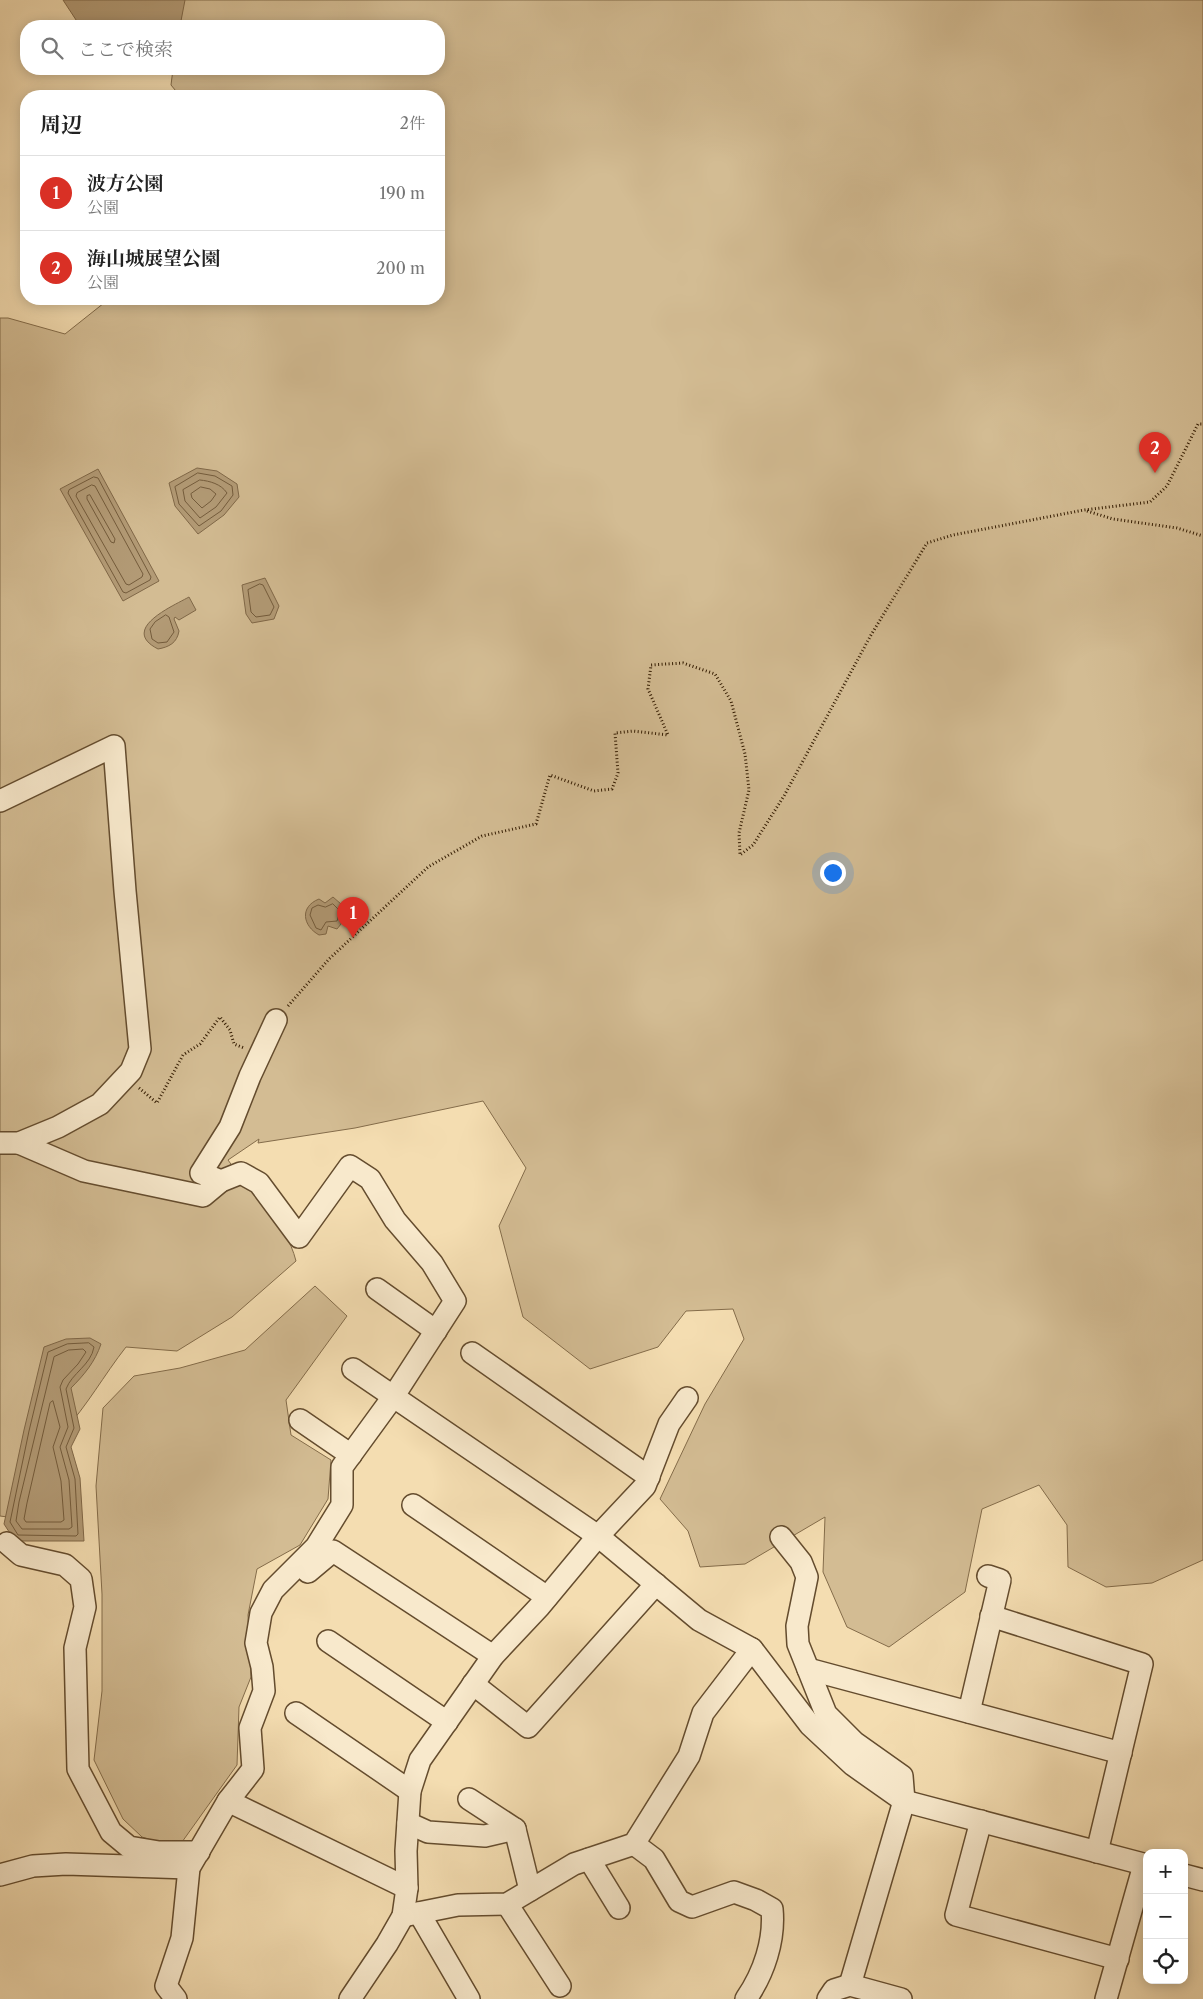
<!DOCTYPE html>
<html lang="ja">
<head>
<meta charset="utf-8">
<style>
	body { margin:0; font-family:"Libre Caslon Text","Noto Serif JP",serif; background:#f2f2f2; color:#222 }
	.controls { position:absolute; right:15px; bottom:15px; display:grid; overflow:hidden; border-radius:10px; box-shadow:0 2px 12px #0003 }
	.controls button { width:45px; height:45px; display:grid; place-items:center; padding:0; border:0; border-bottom:1px solid #e0e0e0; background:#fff; color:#222; font:25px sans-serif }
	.you { position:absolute; left:832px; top:872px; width:18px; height:18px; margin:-12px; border:4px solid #fff; border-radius:50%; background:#1a73e8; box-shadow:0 0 0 8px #1a73e833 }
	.badge { display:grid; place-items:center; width:32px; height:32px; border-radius:50%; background:#d93025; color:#fff; font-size:16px; font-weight:700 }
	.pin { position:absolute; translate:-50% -41px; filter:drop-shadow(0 1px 2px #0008) }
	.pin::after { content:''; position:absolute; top:26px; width:18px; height:15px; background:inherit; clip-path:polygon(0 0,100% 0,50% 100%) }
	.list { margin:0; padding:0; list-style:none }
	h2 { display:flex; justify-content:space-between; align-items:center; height:65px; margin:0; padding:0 20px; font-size:21px }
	h2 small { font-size:16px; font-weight:400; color:#767676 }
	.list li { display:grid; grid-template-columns:32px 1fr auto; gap:15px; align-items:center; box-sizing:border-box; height:75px; padding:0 20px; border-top:1px solid #e0e0e0 }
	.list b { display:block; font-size:19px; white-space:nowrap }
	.list p { margin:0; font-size:16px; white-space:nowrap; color:#767676 }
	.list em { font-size:16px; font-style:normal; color:#767676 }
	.icon { flex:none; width:28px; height:28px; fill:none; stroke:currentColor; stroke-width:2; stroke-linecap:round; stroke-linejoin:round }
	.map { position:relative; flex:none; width:1203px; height:1999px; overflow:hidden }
	.search { position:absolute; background:#fff; box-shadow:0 2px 12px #0003; left:20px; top:20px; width:425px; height:55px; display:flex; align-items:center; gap:12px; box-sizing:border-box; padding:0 18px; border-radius:20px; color:#767676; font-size:19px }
	.panel { position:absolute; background:#fff; box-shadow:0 2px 12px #0003; left:20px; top:90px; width:425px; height:215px; border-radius:20px }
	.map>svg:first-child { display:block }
</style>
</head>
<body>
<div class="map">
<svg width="1203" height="1999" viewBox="0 0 1203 1999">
	<rect width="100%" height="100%" fill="#f4ddb1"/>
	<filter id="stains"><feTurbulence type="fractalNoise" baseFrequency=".004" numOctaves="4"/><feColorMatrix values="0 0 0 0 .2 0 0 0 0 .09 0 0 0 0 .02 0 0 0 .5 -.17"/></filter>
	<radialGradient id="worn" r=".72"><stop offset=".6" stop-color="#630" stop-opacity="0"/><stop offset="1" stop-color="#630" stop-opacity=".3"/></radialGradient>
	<g fill="#d3bc93" stroke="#846c4a">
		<path d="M 167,0 L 1203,0 L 1203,1560 L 1152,1583 L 1106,1587 L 1068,1567 L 1067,1525 L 1039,1485 L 982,1509 L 965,1592 L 889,1647 L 847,1627 L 823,1572 L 825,1517 L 745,1564 L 700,1567 L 688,1531 L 660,1499 L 705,1404 L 744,1339 L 733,1309 L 686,1311 L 658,1347 L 590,1369 L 523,1317 L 499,1226 L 526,1168 L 483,1101 L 355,1128 L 258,1143 L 259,1139 L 228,1160 C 251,1193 286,1221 296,1261 L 232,1317 L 177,1351 L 126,1347 C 104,1375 87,1406 63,1432 L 78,1526 L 0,1516 L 0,318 L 8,318 L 65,334 L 109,299 L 439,299 L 439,96 L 180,96 L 171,85 L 173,69 L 439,69 L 439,26 L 180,26 L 181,16 Z"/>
		<polygon points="315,1286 347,1316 286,1400 291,1435 331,1460 328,1499 300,1545 257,1569 248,1615 251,1677 239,1707 237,1765 177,1849 142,1837 123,1819 94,1760 102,1691 102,1594 96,1486 103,1408 134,1376 180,1368 245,1350"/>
	</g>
	<g fill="#b39b76" stroke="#806848">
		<polygon points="63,0 185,0 180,26 80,26"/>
		<polygon points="197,468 217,471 237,484 239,497 224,515 198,534 175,506 169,483"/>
		<polygon points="98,469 159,581 123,601 60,489"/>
		<polygon points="265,578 279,606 274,619 252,623 246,614 242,585"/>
		<path d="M 189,597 L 196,610 L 179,620 L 175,617 L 174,619 L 179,631 C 177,643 169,647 158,649 C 119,629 173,606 189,597 Z"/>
		<path d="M 333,897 L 341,904 L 346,911 L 341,924 L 337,929 L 328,926 L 326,934 L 319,935 C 303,926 299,907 319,899 L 325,903 Z"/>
		<path d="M 90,1338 L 101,1344 C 95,1362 84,1375 71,1388 L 80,1429 L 71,1447 L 80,1478 L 84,1541 L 15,1541 L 4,1524 L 24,1430 L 44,1347 L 66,1339 Z"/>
	</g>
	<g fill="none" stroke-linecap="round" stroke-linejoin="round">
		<g stroke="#745c3c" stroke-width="1">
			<polygon points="198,473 215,476 232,486 233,495 221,511 199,526 179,504 175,487"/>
			<polygon points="94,477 98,478 151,577 150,580 126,593 123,592 68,493 69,490"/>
			<path d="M 200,480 C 210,481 221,484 227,493 L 216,507 L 200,518 L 185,501 L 183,490 Z"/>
			<polygon points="92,485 95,486 143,574 142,577 129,585 126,584 76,496 77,493"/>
			<polygon points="201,487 210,489 216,494 211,501 202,508 192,498 191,494"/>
			<polygon points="90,495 115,539 114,543 111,542 87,499 87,496"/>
			<polygon points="260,584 263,585 274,607 270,615 256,617 251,612 248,590"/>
			<polygon points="166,615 169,617 174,632 167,642 158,643 152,639 150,629 155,622"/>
			<polygon points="333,904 340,911 337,921 326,922 321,930 316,928 310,915 312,908 318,905 325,907"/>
			<path d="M 89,1343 L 94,1347 C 91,1365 72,1373 66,1389 L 74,1428 L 66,1447 L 75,1479 L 78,1534 L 76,1536 L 18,1535 L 10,1522 L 29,1431 L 48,1352 L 67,1344 Z"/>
			<polygon points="69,1350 83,1349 86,1352 78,1364 63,1380 60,1387 68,1427 60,1447 69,1480 72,1527 69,1529 22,1529 16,1521 19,1502 54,1357"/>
			<polygon points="53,1401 60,1427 53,1447 61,1481 64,1520 61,1522 26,1522 24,1519 27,1503 50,1403"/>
		</g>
		<defs>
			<g id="minor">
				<polyline points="0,801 114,746 125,891 140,1049 131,1071 100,1104 58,1127 19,1143 0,1143"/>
				<polyline points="19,1143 84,1171 203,1196 221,1181 241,1173 259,1183 299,1237 350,1166 370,1179 395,1220 432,1263 455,1301 393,1397 342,1467 342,1505 316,1547 273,1590 261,1613 256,1643 262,1667 264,1691 250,1728 253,1769 228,1801 189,1868 182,1938 166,1986 176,1999"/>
				<polyline points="221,1181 201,1173 230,1127 250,1076 276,1020"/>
				<polyline points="377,1289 436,1331"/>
				<polyline points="472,1353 649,1477"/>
				<polyline points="353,1369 598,1536 699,1620 752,1649 810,1725 853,1765 904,1801 1147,1865"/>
				<polyline points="300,1420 351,1455"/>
				<polyline points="413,1505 547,1597"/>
				<polyline points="781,1537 801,1562 807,1577 797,1626 798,1644 826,1714 854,1742 902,1776 904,1801 850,1985"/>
				<polyline points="7,1543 21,1555 65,1565 81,1579 85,1607 75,1648 78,1769 111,1832 129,1847 159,1852 199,1852"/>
				<polyline points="308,1572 333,1551 493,1656"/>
				<polyline points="991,1616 1142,1664 1097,1852"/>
				<polyline points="328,1641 447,1722"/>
				<polyline points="808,1669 1121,1753"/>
				<polyline points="473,1684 528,1727 656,1584"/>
				<polyline points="969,1712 1000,1580 988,1576"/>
				<polyline points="296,1713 410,1791"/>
				<polyline points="469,1799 515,1829 530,1890"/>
				<polyline points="228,1801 407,1888"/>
				<polyline points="981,1821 956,1915 1118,1959"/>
				<polyline points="408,1823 428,1832 485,1836 515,1829"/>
				<path d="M 634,1844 L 654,1859 L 679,1901 L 692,1907 L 734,1892 L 756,1900 L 772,1909 C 775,1940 764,1973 746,1999"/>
				<polyline points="589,1859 619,1908"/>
				<polyline points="0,1875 33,1866 66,1864 189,1868"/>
				<polyline points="1184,1875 1203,1880"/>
				<polyline points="507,1904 560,1986"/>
				<polyline points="419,1913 469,1999"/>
				<polyline points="403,1916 458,1905 507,1904 574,1864 634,1844 689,1756 703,1713 752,1649"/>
				<polyline points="350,1999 387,1944 403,1916 407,1888 406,1851 410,1791 420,1760 493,1656 539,1607 598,1536 645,1486 669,1424 687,1398"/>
				<polyline points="828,1999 834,1990 850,1985 901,1999"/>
				<polyline points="1106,1999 1144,1865"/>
			</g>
		</defs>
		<use href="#minor" stroke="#644c2e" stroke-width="24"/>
		<g stroke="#341c02" stroke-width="3" stroke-dasharray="1 2.5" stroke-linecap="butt">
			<polyline points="1087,511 1113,519 1177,528 1203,536"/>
			<polyline points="288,1006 329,959 428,867 482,836 536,824 550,775 594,791 612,789 618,773 615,733 633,731 668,735 648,689 651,665 683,663 715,674 731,701 745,754 749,790 739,833 740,855 753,845 784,796 871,635 927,543 953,535 1084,510 1150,502 1167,486 1198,424 1203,424"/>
			<polyline points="139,1088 157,1103 183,1055 200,1044 220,1017 230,1030 234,1044 244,1048"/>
		</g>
		<use href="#minor" stroke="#f8e9cc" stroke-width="21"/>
	</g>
	<rect width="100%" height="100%" filter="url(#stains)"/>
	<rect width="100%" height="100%" fill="url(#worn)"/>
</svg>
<div class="controls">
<button>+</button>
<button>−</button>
<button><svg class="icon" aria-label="locate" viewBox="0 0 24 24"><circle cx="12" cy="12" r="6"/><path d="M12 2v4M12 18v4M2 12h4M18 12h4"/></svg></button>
</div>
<div class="you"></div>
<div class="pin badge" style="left:353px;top:938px">1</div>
<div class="pin badge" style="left:1155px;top:473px">2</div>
<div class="search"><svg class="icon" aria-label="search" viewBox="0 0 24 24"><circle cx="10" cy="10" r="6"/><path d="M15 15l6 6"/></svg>ここで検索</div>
<section class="panel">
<h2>周辺<small>2件</small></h2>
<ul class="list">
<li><span class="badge">1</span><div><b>波方公園</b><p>公園</p></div><em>190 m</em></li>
<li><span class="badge">2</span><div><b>海山城展望公園</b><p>公園</p></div><em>200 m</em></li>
</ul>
</section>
</div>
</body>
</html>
